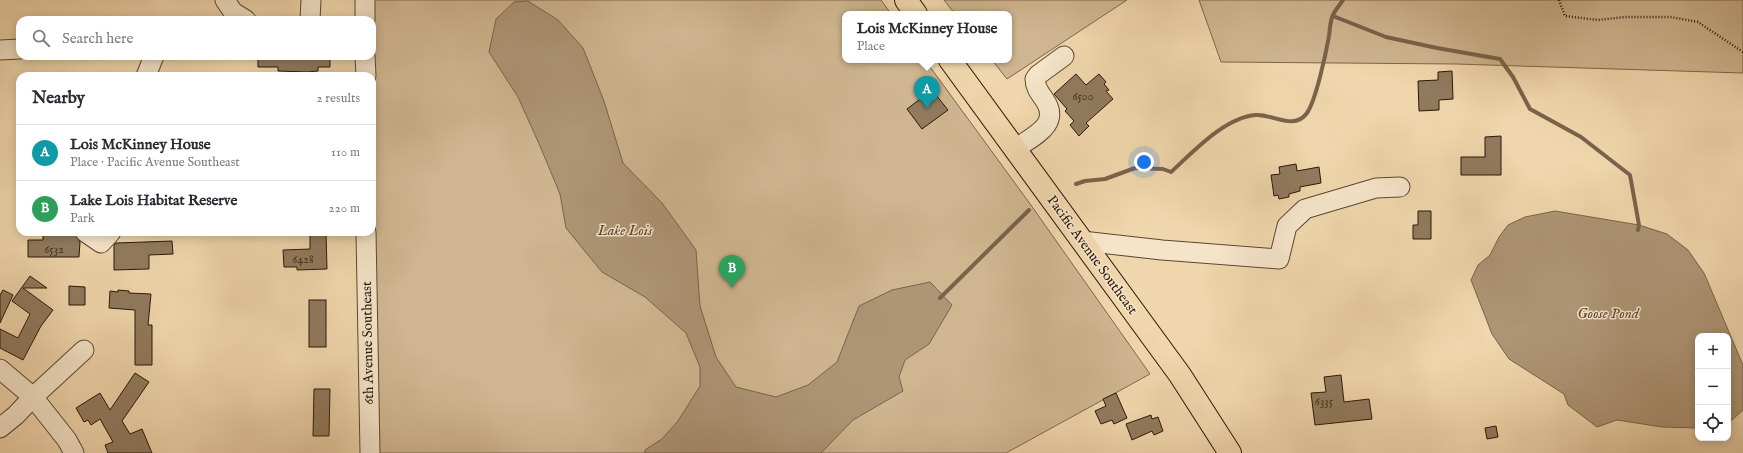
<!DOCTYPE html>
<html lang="en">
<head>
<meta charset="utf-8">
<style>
	body { margin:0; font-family:"IM FELL English",serif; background:#f2f2f3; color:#2b2b33 }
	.controls { position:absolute; right:12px; bottom:12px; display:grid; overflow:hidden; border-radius:8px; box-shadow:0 2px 10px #0003 }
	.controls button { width:36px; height:36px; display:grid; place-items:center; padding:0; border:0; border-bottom:1px solid #e1e1e2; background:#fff; color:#2b2b33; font:20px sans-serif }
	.you { position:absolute; left:1144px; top:162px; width:14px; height:14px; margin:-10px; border:3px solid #fff; border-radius:50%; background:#1a73e8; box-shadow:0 0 0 6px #1a73e833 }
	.badge { display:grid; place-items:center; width:26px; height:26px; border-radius:50%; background:#db2777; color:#fff; font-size:13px; font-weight:700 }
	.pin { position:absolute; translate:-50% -33px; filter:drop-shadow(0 1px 2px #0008) }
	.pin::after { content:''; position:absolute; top:21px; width:14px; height:12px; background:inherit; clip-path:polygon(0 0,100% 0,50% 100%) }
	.popup { position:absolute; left:842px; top:11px; width:170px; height:52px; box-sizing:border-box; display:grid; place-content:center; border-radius:8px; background:#fff; filter:drop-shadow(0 1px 3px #0005); font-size:13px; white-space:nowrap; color:#7c7c81 }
	.popup b { font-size:15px; color:#2b2b33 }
	.popup::after { content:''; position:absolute; left:50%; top:100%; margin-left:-8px; border:8px solid transparent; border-top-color:#fff }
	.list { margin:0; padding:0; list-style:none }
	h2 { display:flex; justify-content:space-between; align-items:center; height:52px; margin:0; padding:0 16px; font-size:17px }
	h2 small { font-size:13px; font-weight:400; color:#7c7c81 }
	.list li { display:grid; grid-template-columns:26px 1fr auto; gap:12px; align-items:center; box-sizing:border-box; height:56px; padding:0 16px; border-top:1px solid #e1e1e2 }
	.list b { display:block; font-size:15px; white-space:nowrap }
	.list p { margin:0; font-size:13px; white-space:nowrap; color:#7c7c81 }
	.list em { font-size:13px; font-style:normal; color:#7c7c81 }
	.icon { flex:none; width:22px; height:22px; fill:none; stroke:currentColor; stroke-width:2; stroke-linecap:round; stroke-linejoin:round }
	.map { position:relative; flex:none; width:1743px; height:453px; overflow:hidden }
	.search { position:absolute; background:#fff; box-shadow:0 2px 10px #0003; left:16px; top:16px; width:360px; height:44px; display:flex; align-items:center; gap:10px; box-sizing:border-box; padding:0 14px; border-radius:12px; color:#7c7c81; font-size:15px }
	.panel { position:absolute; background:#fff; box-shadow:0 2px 10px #0003; left:16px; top:72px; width:360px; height:164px; border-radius:12px }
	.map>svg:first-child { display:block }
</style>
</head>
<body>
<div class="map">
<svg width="1743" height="453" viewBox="0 0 1743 453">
	<rect width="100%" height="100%" fill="#f0d6ac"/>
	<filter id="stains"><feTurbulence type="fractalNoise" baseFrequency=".005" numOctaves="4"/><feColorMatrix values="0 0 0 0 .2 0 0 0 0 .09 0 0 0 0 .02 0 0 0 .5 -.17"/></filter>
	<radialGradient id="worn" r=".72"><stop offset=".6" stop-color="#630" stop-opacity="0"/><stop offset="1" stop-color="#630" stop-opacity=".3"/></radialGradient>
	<g fill="#cfb690" stroke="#7d664d">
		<polygon points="373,0 881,0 891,14 845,14 845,60 925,60 1028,201 1150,374 1006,453 377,453"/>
		<polygon points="944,0 1127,0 1007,79 992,60 1009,60 1009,14 955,14"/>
		<polygon points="1199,0 1743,0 1743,73 1456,64 1221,62"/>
	</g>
	<g fill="#ad9575" stroke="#79634a">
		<polygon points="528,1 558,20 583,48 604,101 623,163 662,203 696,250 700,306 716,357 736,387 776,397 808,385 837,362 859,306 892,290 930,282 952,305 929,344 905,360 899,377 903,391 853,420 821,453 645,453 645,450 662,439 678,421 700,386 700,367 686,333 645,297 602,272 566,228 560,194 540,146 518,97 489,52 496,19 514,2"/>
		<polygon points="1555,211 1639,225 1667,234 1688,250 1704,273 1743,365 1743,410 1732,420 1728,421 1728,336 1698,336 1697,428 1662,427 1617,420 1597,427 1568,405 1564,394 1509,359 1492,334 1471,280 1478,265 1490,255 1499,237 1508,225 1525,217"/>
	</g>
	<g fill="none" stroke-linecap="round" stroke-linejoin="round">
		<g stroke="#79634a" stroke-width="4">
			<polyline points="1333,16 1386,37 1437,48 1500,59 1513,77 1530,109 1581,137 1630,175 1639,225 1638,230"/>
			<path d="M 1076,184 L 1085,181 L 1105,179 L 1135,168 L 1163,169 L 1171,172 C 1193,152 1225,117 1256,115 C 1273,114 1294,131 1307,113 C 1316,100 1326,53 1329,36 C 1330,30 1330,21 1333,15 C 1335,10 1340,5 1343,0"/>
			<polyline points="940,298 1029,210"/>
		</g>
	</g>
	<g fill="#917a5e" stroke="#2b170a">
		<polygon points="258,56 330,56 330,67 318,67 318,71 307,72 278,71 278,67 258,67"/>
		<polygon points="1452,71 1453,99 1439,100 1439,110 1419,111 1418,81 1438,80 1438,72"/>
		<polygon points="1076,74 1086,85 1099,74 1106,82 1104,84 1109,90 1106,91 1113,99 1086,123 1089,126 1079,136 1070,125 1074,121 1065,111 1067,109 1054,94"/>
		<polygon points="932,90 948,110 922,129 907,109"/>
		<polygon points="1501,136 1501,175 1461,175 1461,157 1485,157 1485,137"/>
		<polygon points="1296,164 1297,171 1319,167 1321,183 1300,187 1300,191 1289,194 1289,197 1279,199 1278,195 1274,196 1271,175 1280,174 1279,167"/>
		<polygon points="1418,211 1431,211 1431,239 1413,239 1413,225 1418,225"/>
		<polygon points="310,232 326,232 327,269 297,270 297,267 284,267 283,250 310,249"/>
		<polygon points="43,234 75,234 80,242 79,257 28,257 28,240 43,240"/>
		<polygon points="172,241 173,254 149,255 149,269 114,270 114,245 116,243"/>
		<polygon points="30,276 47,288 23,288 53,310 41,326 23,360 0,348 0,329 18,338 30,314 12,301"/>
		<polygon points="69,286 85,287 85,305 69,305"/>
		<polygon points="3,290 13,295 0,323 0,295"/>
		<polygon points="118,290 129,291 129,293 151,294 148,325 152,325 152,365 135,365 135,310 109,308 110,291 118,292"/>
		<rect x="309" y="300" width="17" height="47"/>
		<polygon points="135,373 149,382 122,421 130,434 142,429 152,453 108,453 105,445 113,442 100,419 91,425 88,420 84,422 76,408 100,393 110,410"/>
		<polygon points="1341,375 1344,402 1369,399 1372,419 1315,425 1311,393 1326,392 1324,377"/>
		<polygon points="314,389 330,389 329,436 313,436"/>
		<polygon points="1116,393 1127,418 1114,424 1112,420 1101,424 1095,411 1106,406 1103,399"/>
		<polygon points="1151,415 1152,419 1158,417 1163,431 1154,435 1152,431 1132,440 1126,424"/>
		<polygon points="1496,426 1498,437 1487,439 1485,428"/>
	</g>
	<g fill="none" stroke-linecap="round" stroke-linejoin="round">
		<defs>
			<g id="minor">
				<polyline points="225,0 233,12 246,20"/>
				<polyline points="365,0 365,20"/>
				<polyline points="310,20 311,0"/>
				<polyline points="0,50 20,49"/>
				<polyline points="365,56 366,76"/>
				<polyline points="146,76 154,56"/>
				<path d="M 1015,149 C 1033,136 1062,125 1044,99 C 1039,92 1035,87 1035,79 L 1038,75 L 1064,56"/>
				<polyline points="85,232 101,243 111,232"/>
				<polyline points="366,232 370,453"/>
				<polyline points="1082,241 1162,250 1279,259 1287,226 1305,209 1376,188 1400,187"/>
				<polyline points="0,369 33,397 67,440 74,453"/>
				<polyline points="0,428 16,415 33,397 84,350"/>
			</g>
			<g id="major">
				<polyline points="906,0 916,14"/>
				<polyline points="950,60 1180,375 1230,453"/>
			</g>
		</defs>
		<use href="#minor" stroke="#5c4732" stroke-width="21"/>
		<use href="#major" stroke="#2b170a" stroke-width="24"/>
		<polyline stroke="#2b170a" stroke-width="2.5" stroke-dasharray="1 2" stroke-linecap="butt" points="1559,0 1565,16 1598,20 1625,17 1671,17 1698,22 1743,52"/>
		<use href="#minor" stroke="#f5e4c9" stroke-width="19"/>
		<use href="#major" stroke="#f0d6ac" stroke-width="22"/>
	</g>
	<g text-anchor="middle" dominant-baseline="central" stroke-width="3" stroke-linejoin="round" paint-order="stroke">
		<g font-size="12" fill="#44301f">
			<text x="1083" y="96">6500</text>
			<text x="54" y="249">6532</text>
			<text x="303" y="259">6428</text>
			<text x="1324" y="401">6335</text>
		</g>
		<g font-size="14" fill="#2b170a" stroke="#f5e4c9">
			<text transform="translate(1092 255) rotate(54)">Pacific Avenue Southeast</text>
			<text transform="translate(368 343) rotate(-91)">6th Avenue Southeast</text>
		</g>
		<g font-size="15" font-style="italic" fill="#5f4935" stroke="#f5e4c9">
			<text x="625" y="230">Lake Lois</text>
			<text x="1608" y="313">Goose Pond</text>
		</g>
	</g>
	<rect width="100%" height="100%" filter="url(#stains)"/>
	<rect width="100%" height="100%" fill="url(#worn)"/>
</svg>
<div class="controls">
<button>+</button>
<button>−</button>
<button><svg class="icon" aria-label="locate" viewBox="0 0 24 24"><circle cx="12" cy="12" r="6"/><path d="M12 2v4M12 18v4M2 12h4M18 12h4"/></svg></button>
</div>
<div class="you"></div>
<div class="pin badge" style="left:927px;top:109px;background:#0f9aa8">A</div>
<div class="popup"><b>Lois McKinney House</b>Place</div>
<div class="pin badge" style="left:732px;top:288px;background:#2e9e5b">B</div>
<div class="search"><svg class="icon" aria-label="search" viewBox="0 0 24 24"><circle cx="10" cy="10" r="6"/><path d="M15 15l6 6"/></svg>Search here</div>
<section class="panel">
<h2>Nearby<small>2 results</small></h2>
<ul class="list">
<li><span class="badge" style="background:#0f9aa8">A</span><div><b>Lois McKinney House</b><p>Place · Pacific Avenue Southeast</p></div><em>110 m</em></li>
<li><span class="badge" style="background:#2e9e5b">B</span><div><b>Lake Lois Habitat Reserve</b><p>Park</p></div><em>220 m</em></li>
</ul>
</section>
</div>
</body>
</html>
